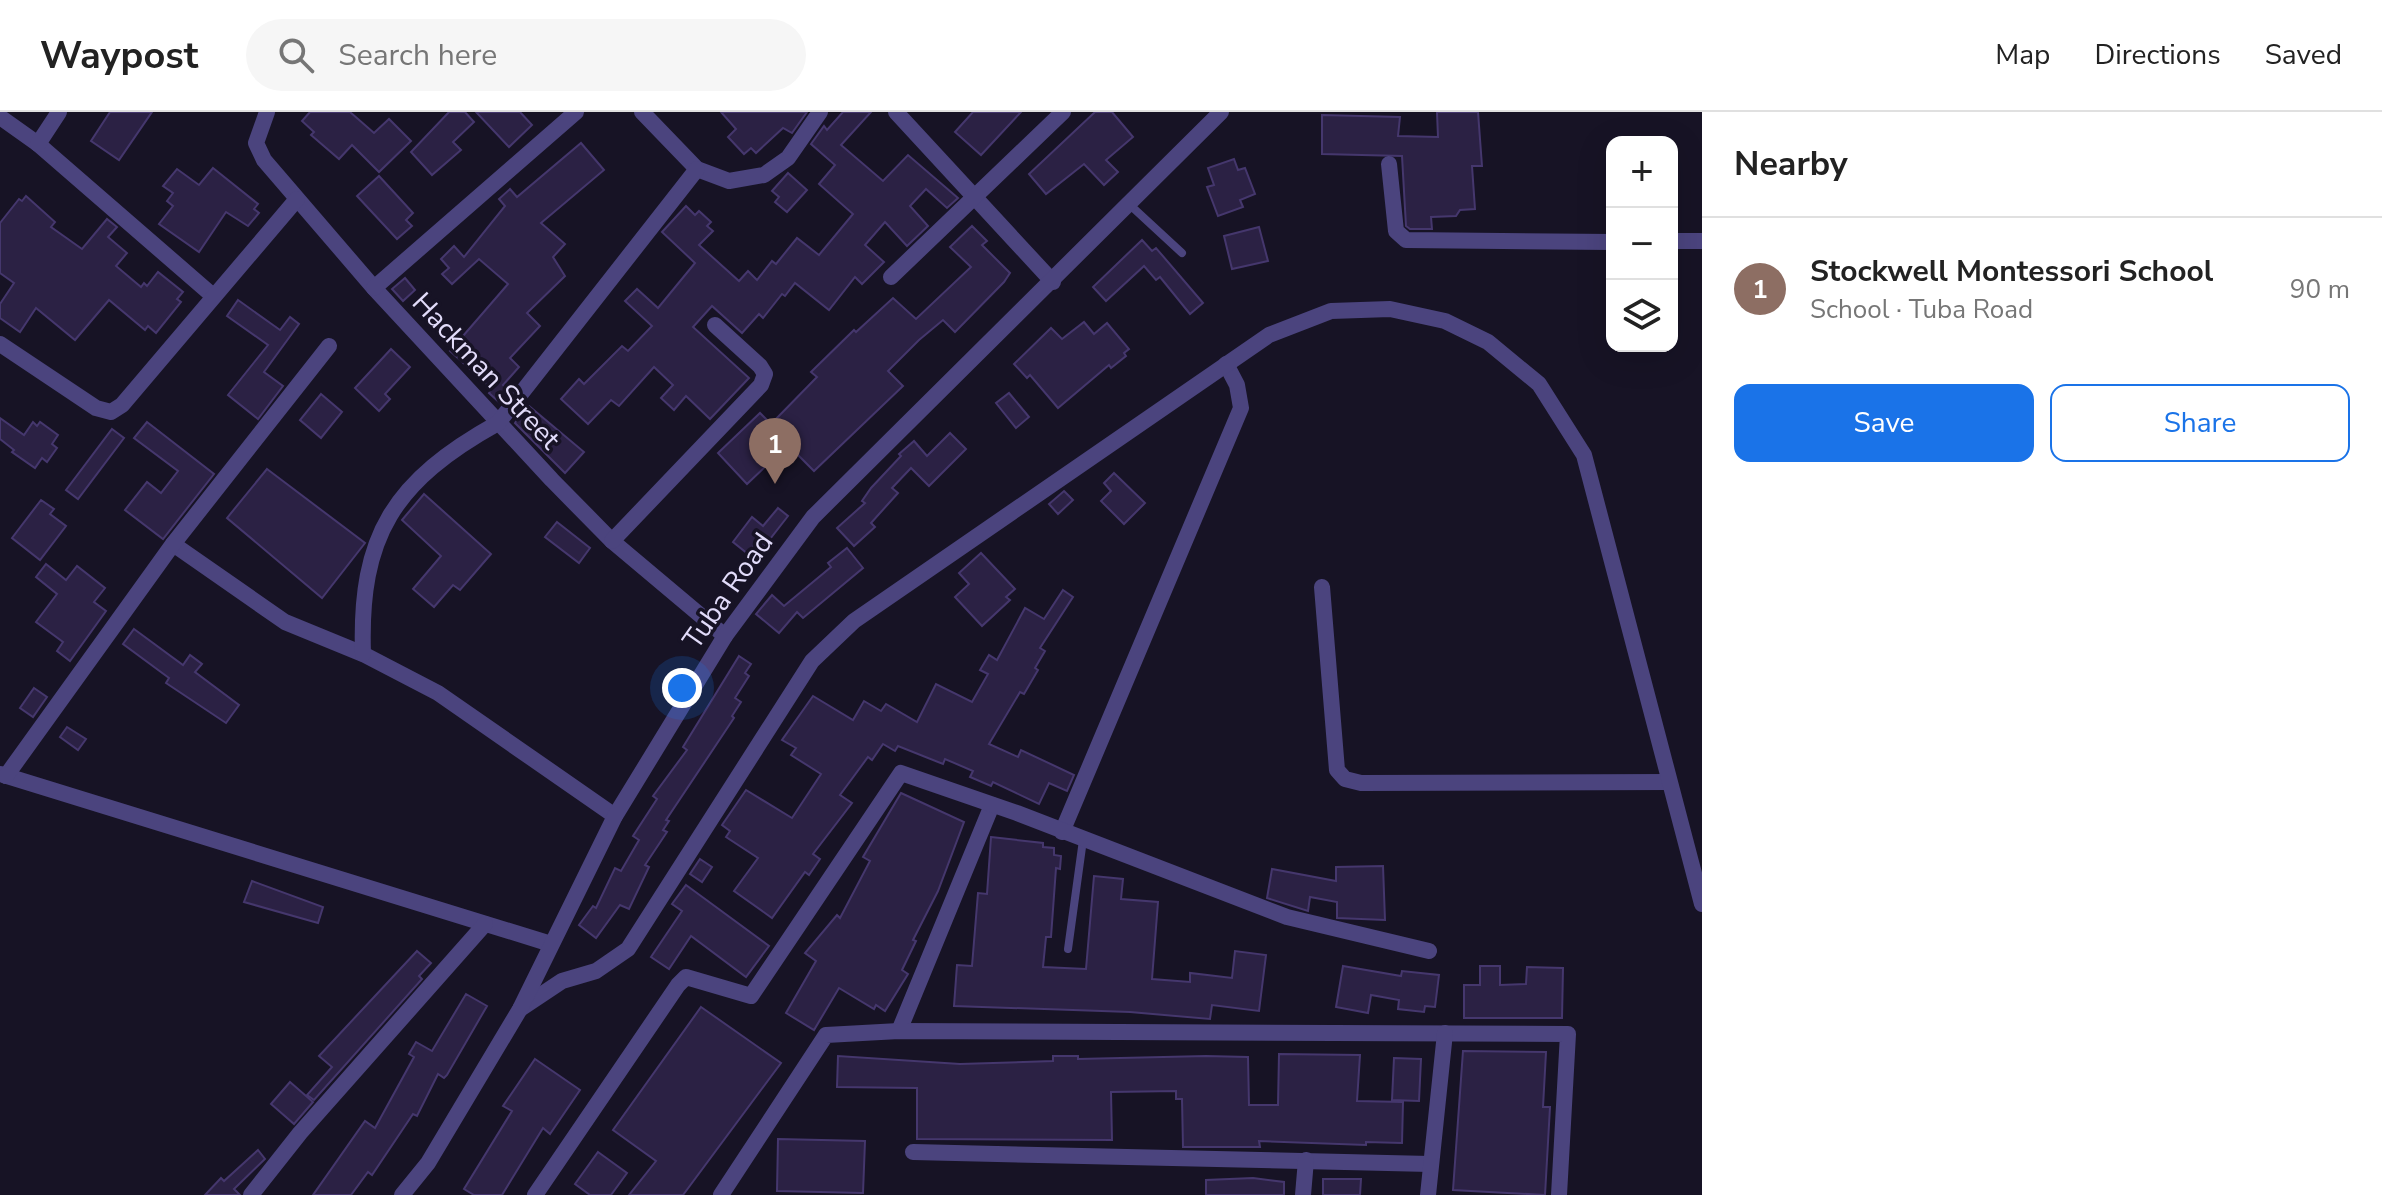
<!DOCTYPE html>
<html lang="en">
<head>
<meta charset="utf-8">
<style>
	body { margin:0; font-family:"Nunito Sans",sans-serif; background:#f6f6f6; color:#222 }
	.controls { position:absolute; right:24px; top:24px; display:grid; overflow:hidden; border-radius:16px; box-shadow:0 8px 32px #0002 }
	.controls button { width:72px; height:72px; display:grid; place-items:center; padding:0; border:0; border-bottom:2px solid #e0e0e0; background:#fff; color:#222; font:40px sans-serif }
	.you { position:absolute; left:682px; top:576px; width:28px; height:28px; margin:-20px; border:6px solid #fff; border-radius:50%; background:#1a73e8; box-shadow:0 0 0 12px #1a73e833 }
	.badge { display:grid; place-items:center; width:52px; height:52px; border-radius:50%; background:#1a73e8; color:#fff; font-size:26px; font-weight:700 }
	.pin { position:absolute; translate:-50% -66px; filter:drop-shadow(0 2px 4px #0008) }
	.pin::after { content:''; position:absolute; top:42px; width:28px; height:24px; background:inherit; clip-path:polygon(0 0,100% 0,50% 100%) }
	.list { margin:0; padding:0; list-style:none }
	h2 { display:flex; justify-content:space-between; align-items:center; height:104px; margin:0; padding:0 32px; font-size:34px }
	h2 small { font-size:26px; font-weight:400; color:#767676 }
	.list li { display:grid; grid-template-columns:52px 1fr auto; gap:24px; align-items:center; box-sizing:border-box; height:144px; padding:0 32px; border-top:2px solid #e0e0e0 }
	.list b { display:block; font-size:30px; white-space:nowrap }
	.list p { margin:0; font-size:26px; white-space:nowrap; color:#767676 }
	.list em { font-size:26px; font-style:normal; color:#767676 }
	.actions { display:flex; gap:16px; padding:24px 32px }
	.actions a { flex:1; padding:18px 0; border:2px solid #1a73e8; border-radius:16px; text-align:center; font-size:28px; color:#1a73e8 }
	.actions .main { background:#1a73e8; color:#fff }
	.icon { flex:none; width:44px; height:44px; fill:none; stroke:currentColor; stroke-width:2; stroke-linecap:round; stroke-linejoin:round }
	.map { position:relative; flex:none; width:1702px; height:1083px; overflow:hidden }
	header { display:flex; align-items:center; gap:48px; box-sizing:border-box; height:112px; padding:0 40px; background:#fff; border-bottom:2px solid #e0e0e0 }
	header strong { font-size:38px }
	nav { display:flex; gap:44px; margin-inline-start:auto; font-size:28px }
	.search { width:560px; height:72px; background:#f6f6f6; display:flex; align-items:center; gap:20px; box-sizing:border-box; padding:0 28px; border-radius:44px; color:#767676; font-size:30px }
	main { display:flex }
	aside { flex:1; background:#fff }
	.map>svg:first-child { display:block }
</style>
</head>
<body>
<header>
<strong>Waypost</strong>
<div class="search"><svg class="icon" aria-label="search" viewBox="0 0 24 24"><circle cx="10" cy="10" r="6"/><path d="M15 15l6 6"/></svg>Search here</div>
<nav><a>Map</a><a>Directions</a><a>Saved</a></nav>
</header>
<main>
<div class="map">
<svg width="1702" height="1083" viewBox="0 0 1702 1083">
	<rect width="100%" height="100%" fill="#171325"/>
	<g fill="#2b2144" stroke="#45376d" stroke-width="2">
		<polygon points="110,0 152,0 119,48 91,29"/>
		<polygon points="310,0 350,0 374,21 389,7 411,29 379,60 352,33 339,47 311,23 314,20 302,9"/>
		<polygon points="449,0 465,0 474,10 453,30 461,38 432,63 411,40"/>
		<polygon points="476,0 520,0 532,13 509,35"/>
		<polygon points="721,0 807,0 792,21 783,16 756,41 751,36 744,42 728,25 736,17"/>
		<polygon points="843,0 871,0 841,33 883,69 908,43 958,86 947,96 926,77 910,94 928,114 907,134 885,110 865,133 884,150 862,172 855,165 829,198 795,171 785,184 782,182 763,206 759,202 742,221 712,194 693,215 749,266 710,307 686,284 674,298 661,286 673,273 654,255 619,294 611,288 588,312 561,287 579,267 584,272 622,234 628,239 652,214 625,189 637,177 658,196 695,151 662,120 686,94 695,103 699,99 711,110 707,114 713,119 699,133 739,169 748,159 757,168 772,149 776,152 797,126 819,143 853,102 819,72 835,53 811,32 824,14 827,18"/>
		<polygon points="973,0 1021,0 981,43 955,20"/>
		<polygon points="1095,0 1112,0 1133,25 1106,48 1118,60 1104,73 1084,52 1046,82 1029,62"/>
		<polygon points="1437,0 1478,0 1482,54 1472,54 1475,97 1460,98 1456,104 1431,105 1432,117 1410,117 1406,114 1402,44 1322,42 1322,3 1400,5 1398,24 1438,25"/>
		<polygon points="581,31 604,58 541,111 565,132 553,145 565,164 527,201 540,214 510,246 519,255 503,273 509,279 500,291 489,281 492,277 450,239 508,172 479,147 452,172 442,162 449,156 441,147 454,134 464,145 505,94 499,87 510,77 517,85"/>
		<polygon points="1234,47 1238,58 1245,56 1255,82 1240,88 1243,95 1218,104 1207,75 1214,73 1208,56"/>
		<polygon points="213,56 258,92 254,97 259,101 248,114 226,100 199,140 159,112 173,94 167,89 173,81 163,74 177,57 199,73"/>
		<polygon points="788,61 807,78 787,100 775,90 779,85 772,79"/>
		<polygon points="379,64 413,101 406,108 412,114 397,127 357,84"/>
		<polygon points="26,84 55,110 51,115 82,137 107,107 117,115 108,125 127,141 116,154 141,175 144,171 147,174 158,160 183,180 177,187 181,190 156,221 148,214 145,218 109,188 75,228 36,196 20,220 0,206 0,192 14,171 0,161 0,111 19,87 22,89"/>
		<polygon points="972,114 987,129 982,133 1010,161 1004,170 955,220 943,208 919,228 888,259 903,274 814,359 788,333 747,372 718,341 760,301 771,312 817,265 811,260 854,218 856,220 893,186 916,207 971,155 950,135"/>
		<polygon points="1259,115 1268,149 1232,157 1224,124"/>
		<polygon points="1142,128 1152,139 1156,136 1203,191 1190,202 1160,165 1156,168 1144,154 1106,189 1093,175"/>
		<polygon points="405,166 415,178 403,189 392,177"/>
		<polygon points="238,188 280,218 290,205 299,212 264,260 283,274 258,307 228,283 268,233 227,204"/>
		<polygon points="1084,210 1094,222 1107,211 1129,237 1124,241 1126,244 1111,256 1109,253 1058,296 1030,263 1027,266 1014,252 1051,216 1062,227"/>
		<polygon points="391,237 410,255 385,282 390,287 379,299 355,276"/>
		<polygon points="1009,281 1029,305 1016,316 996,291"/>
		<polygon points="321,282 342,300 321,326 300,308"/>
		<polygon points="525,294 529,294 584,340 565,361 515,311"/>
		<polygon points="0,306 24,323 33,310 37,314 40,310 58,323 52,332 57,336 47,350 42,346 35,356 12,340 14,338 0,327"/>
		<polygon points="147,310 214,362 163,427 125,398 147,370 161,381 178,359 134,326"/>
		<polygon points="112,317 124,326 78,387 66,378"/>
		<polygon points="950,321 966,337 929,374 911,356 892,376 898,381 871,411 875,415 854,434 837,416 865,391 862,389 871,376 901,344 899,342 914,329 927,344"/>
		<polygon points="267,357 365,431 322,486 227,406"/>
		<polygon points="1114,361 1145,391 1124,412 1101,389 1111,379 1104,371"/>
		<polygon points="1064,379 1073,388 1058,402 1049,392"/>
		<polygon points="424,382 491,442 460,478 453,473 434,495 413,477 441,444 402,408"/>
		<polygon points="41,388 54,397 50,402 66,414 40,448 12,426"/>
		<polygon points="778,396 788,404 760,440 753,435 748,442 733,430 752,405 763,414"/>
		<polygon points="557,410 590,436 579,451 545,425"/>
		<polygon points="847,436 863,456 803,506 797,500 779,521 756,502 772,483 784,494 831,455 828,451"/>
		<polygon points="981,441 1015,477 1006,485 1010,488 982,514 955,485 969,472 959,461"/>
		<polygon points="46,452 66,468 77,454 105,476 94,490 106,499 70,549 57,539 63,530 36,510 57,482 36,465"/>
		<polygon points="1063,478 1073,485 1040,536 1045,539 1035,556 1038,558 1024,582 1020,580 989,632 1018,645 1021,638 1074,663 1067,679 1049,671 1039,692 993,670 991,674 970,665 973,659 945,647 943,652 898,634 895,639 883,632 872,648 868,645 840,683 852,691 813,742 820,747 809,763 805,760 772,806 734,779 758,746 726,725 730,719 722,713 746,678 792,706 821,662 791,643 796,636 782,628 813,584 853,608 864,589 881,599 886,592 917,610 936,572 972,590 988,562 980,558 989,543 997,548 1025,496 1044,507"/>
		<polygon points="134,517 183,553 190,543 202,552 195,560 239,593 226,611 166,571 169,566 123,532"/>
		<polygon points="739,544 751,552 745,561 749,564 735,586 741,590 732,604 734,606 666,708 669,709 663,718 667,720 645,753 649,755 629,797 620,793 596,826 579,813 593,794 596,796 615,756 621,759 639,728 633,724 657,687 653,684 687,638 683,635"/>
		<polygon points="34,576 47,585 33,605 20,596"/>
		<polygon points="67,615 86,627 78,638 60,625"/>
		<polygon points="901,681 964,710 938,779 913,828 916,829 902,858 908,862 885,899 876,893 874,897 839,876 814,918 786,901 816,849 805,841 837,803 840,806 870,749 863,745"/>
		<polygon points="991,725 1043,731 1043,735 1054,736 1054,743 1061,744 1060,757 1056,756 1051,825 1046,825 1043,855 1086,857 1094,764 1123,767 1121,787 1158,790 1152,867 1190,870 1190,861 1232,866 1235,839 1266,843 1259,899 1212,893 1210,907 1130,900 954,894 957,853 972,854 978,781 987,782"/>
		<polygon points="700,747 712,755 702,770 690,762"/>
		<polygon points="1383,754 1385,808 1337,806 1337,790 1310,785 1308,799 1267,786 1272,757 1336,769 1336,755"/>
		<polygon points="252,769 323,795 318,811 244,790"/>
		<polygon points="686,773 769,834 746,865 691,824 669,857 651,845 682,799 672,792"/>
		<polygon points="417,839 431,851 419,864 422,867 314,988 307,983 332,955 319,944"/>
		<polygon points="1343,854 1401,864 1402,859 1439,863 1435,895 1425,894 1424,900 1398,897 1399,888 1371,883 1368,901 1336,895"/>
		<polygon points="1480,854 1500,854 1500,873 1526,872 1527,855 1563,856 1562,906 1464,906 1464,873 1480,873"/>
		<polygon points="466,882 487,894 447,963 444,966 438,962 417,1004 413,1002 372,1063 368,1060 351,1083 313,1083 365,1009 375,1016 414,945 409,942 416,930 432,939"/>
		<polygon points="701,895 781,951 683,1083 629,1083 656,1049 613,1018"/>
		<polygon points="1463,939 1546,940 1543,995 1550,995 1545,1083 1453,1078"/>
		<polygon points="1279,942 1360,943 1357,989 1403,990 1402,1031 1366,1030 1366,1033 1259,1029 1260,1035 1183,1035 1182,987 1176,987 1176,979 1111,980 1112,1028 917,1027 917,976 837,975 838,944 960,952 1053,949 1053,944 1078,944 1078,947 1206,944 1248,945 1249,993 1278,993"/>
		<polygon points="1394,946 1421,947 1419,989 1392,988"/>
		<polygon points="535,947 580,978 550,1022 543,1016 502,1083 474,1083 464,1077 512,999 503,994"/>
		<polygon points="290,970 313,990 294,1012 271,992"/>
		<polygon points="778,1027 865,1029 863,1081 777,1079"/>
		<polygon points="258,1038 265,1047 234,1077 240,1083 205,1083 221,1066 224,1069"/>
		<polygon points="598,1040 627,1061 611,1083 590,1083 575,1072"/>
		<polygon points="1253,1066 1284,1070 1284,1083 1206,1083 1206,1068"/>
		<polygon points="1323,1067 1361,1067 1360,1083 1323,1083"/>
	</g>
	<g fill="none" stroke-linecap="round" stroke-linejoin="round">
		<g stroke="#4b447e" stroke-width="8">
			<polyline points="1130,93 1182,141"/>
			<polyline points="1068,837 1083,728"/>
		</g>
		<g stroke="#4b447e" stroke-width="16">
			<polyline points="267,0 256,31 264,48 374,176 552,368 612,429 725,524"/>
			<polyline points="642,0 697,57 729,69 764,63 788,46 820,0"/>
			<polyline points="896,0 1053,170"/>
			<polyline points="0,5 38,32 212,183"/>
			<polyline points="38,32 59,0"/>
			<polyline points="1389,52 1396,119 1406,128 1612,130"/>
			<polyline points="1672,129 1702,129"/>
			<polyline points="891,165 1063,0"/>
			<polyline points="374,176 576,0"/>
			<polyline points="0,232 96,296 111,300 122,293 297,87"/>
			<polyline points="612,429 761,273 765,262 760,254 715,213"/>
			<polyline points="173,432 285,510 363,542 438,581 615,704"/>
			<polyline points="1322,475 1337,658 1345,667 1361,671 1669,670"/>
			<path d="M 363,542 C 359,423 394,369 498,311 L 697,57"/>
			<polyline points="0,662 551,832"/>
			<polyline points="6,664 173,432 329,234"/>
			<polyline points="1062,720 1241,296 1237,273 1226,252"/>
			<polyline points="520,897 562,869 596,859 628,837 812,549 854,509 1269,223 1331,199 1390,197 1445,209 1488,230 1539,272 1584,343 1702,792"/>
			<polyline points="899,919 992,693"/>
			<polyline points="913,1040 1430,1052"/>
			<polyline points="251,1083 300,1021 485,812"/>
			<polyline points="535,1083 678,873 686,865 751,884 901,661 1017,701 1287,805 1429,839"/>
			<polyline points="721,1083 826,923 899,919 1568,922 1559,1083"/>
			<polyline points="1303,1083 1306,1048"/>
			<polyline points="1428,1083 1445,921"/>
		</g>
		<polyline stroke="#4b447e" stroke-width="16" points="402,1083 428,1051 520,897 615,704 725,524 813,405 1221,0"/>
	</g>
	<g text-anchor="middle" dominant-baseline="central" stroke-width="7" stroke-linejoin="round" paint-order="stroke">
		<g font-size="28" fill="#e2dcfa" stroke="#171325">
			<text transform="translate(486 259) rotate(47)">Hackman Street</text>
			<text transform="translate(728 479) rotate(-55)">Tuba Road</text>
		</g>
	</g>
</svg>
<div class="controls">
<button>+</button>
<button>−</button>
<button><svg class="icon" aria-label="layers" viewBox="0 0 24 24"><path d="M12 4l9 5-9 5-9-5zM3 14l9 5 9-5"/></svg></button>
</div>
<div class="you"></div>
<div class="pin badge" style="left:775px;top:372px;background:#8d6e63">1</div>
</div>
<aside>
<h2>Nearby<small></small></h2>
<ul class="list">
<li><span class="badge" style="background:#8d6e63">1</span><div><b>Stockwell Montessori School</b><p>School · Tuba Road</p></div><em>90 m</em></li>
</ul>
<div class="actions"><a class="main">Save</a><a>Share</a></div>
</aside>
</main>
</body>
</html>
